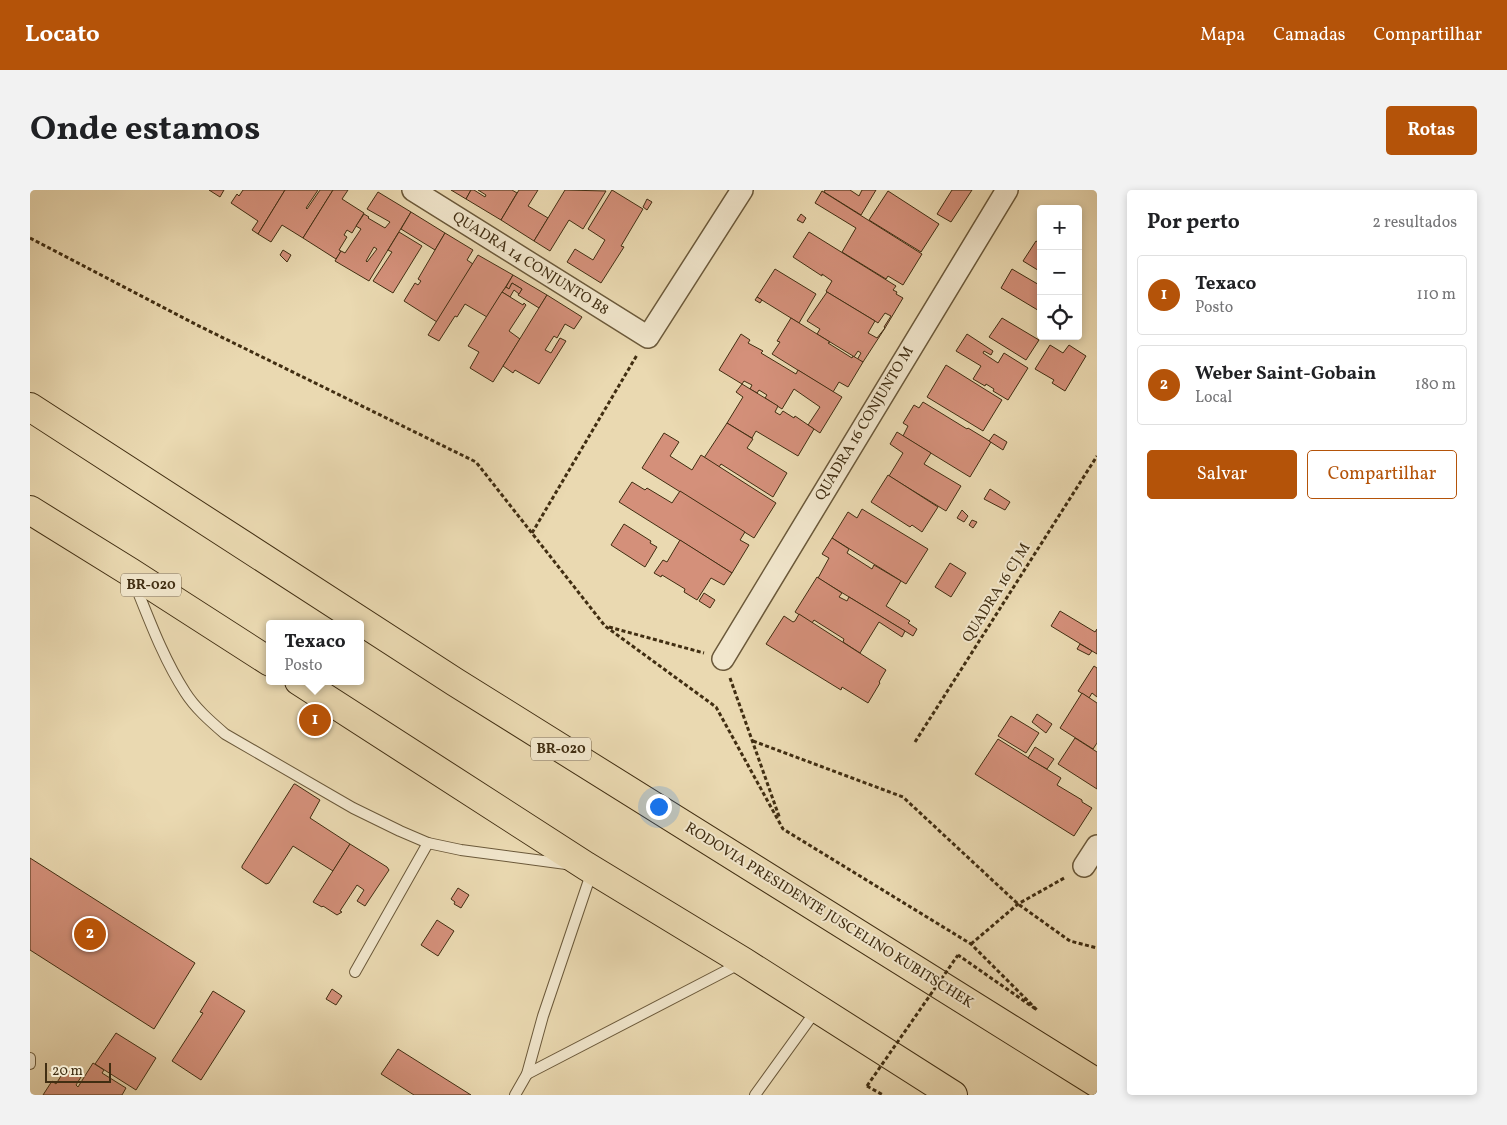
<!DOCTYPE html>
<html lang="pt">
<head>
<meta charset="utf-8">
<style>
	body { margin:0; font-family:Vollkorn,serif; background:#f2f2f2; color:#202124 }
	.controls { position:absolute; right:15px; top:15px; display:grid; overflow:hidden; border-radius:5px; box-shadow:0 2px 8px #0003 }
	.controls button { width:45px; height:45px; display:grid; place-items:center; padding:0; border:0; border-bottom:1px solid #e0e0e0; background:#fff; color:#202124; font:25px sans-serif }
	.scale { position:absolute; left:15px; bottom:12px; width:66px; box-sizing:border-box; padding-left:5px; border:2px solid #412e12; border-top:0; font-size:14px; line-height:18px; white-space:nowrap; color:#412e12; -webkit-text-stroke:4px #f1e6cc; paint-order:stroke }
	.you { position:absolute; left:628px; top:616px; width:18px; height:18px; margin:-12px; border:4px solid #fff; border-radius:50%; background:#1a73e8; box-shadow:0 0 0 8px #1a73e833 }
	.badge { display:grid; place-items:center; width:32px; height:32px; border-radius:50%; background:#b45309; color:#fff; font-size:16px; font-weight:700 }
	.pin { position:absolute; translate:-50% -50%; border:2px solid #fff; box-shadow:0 1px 5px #0006 }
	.popup { position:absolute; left:236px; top:430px; width:98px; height:65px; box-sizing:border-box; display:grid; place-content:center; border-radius:5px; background:#fff; filter:drop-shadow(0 1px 4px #0005); font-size:16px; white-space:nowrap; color:#757577 }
	.popup b { font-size:19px; color:#202124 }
	.popup::after { content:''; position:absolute; left:50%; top:100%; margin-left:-10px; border:10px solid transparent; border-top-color:#fff }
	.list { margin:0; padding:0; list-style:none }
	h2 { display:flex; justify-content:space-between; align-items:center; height:65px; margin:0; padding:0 20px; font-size:21px }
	h2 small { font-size:16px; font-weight:400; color:#757577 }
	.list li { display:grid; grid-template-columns:32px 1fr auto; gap:15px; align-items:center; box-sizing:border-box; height:80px; margin:0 10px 10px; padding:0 10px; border:1px solid #e0e0e0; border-radius:5px }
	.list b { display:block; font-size:19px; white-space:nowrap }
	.list p { margin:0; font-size:16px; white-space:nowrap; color:#757577 }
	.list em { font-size:16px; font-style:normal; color:#757577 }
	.actions { display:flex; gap:10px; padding:15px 20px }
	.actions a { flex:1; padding:11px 0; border:1px solid #b45309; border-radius:5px; text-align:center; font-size:18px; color:#b45309 }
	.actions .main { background:#b45309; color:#fff }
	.icon { flex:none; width:28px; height:28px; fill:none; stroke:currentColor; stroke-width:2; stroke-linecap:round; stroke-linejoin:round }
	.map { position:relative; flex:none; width:1067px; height:905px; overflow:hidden; border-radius:5px }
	header { display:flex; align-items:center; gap:30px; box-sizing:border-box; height:70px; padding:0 25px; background:#b45309; color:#fff }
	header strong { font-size:24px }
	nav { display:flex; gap:28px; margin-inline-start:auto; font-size:18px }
	.intro { display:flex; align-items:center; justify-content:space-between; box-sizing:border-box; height:120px; padding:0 30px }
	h1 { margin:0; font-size:35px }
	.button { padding:12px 22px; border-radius:5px; background:#b45309; color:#fff; font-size:18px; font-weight:700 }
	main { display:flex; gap:30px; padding:0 30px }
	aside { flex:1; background:#fff; border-radius:5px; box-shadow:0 2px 8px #0003 }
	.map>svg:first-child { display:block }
</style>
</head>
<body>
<header>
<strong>Locato</strong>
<nav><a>Mapa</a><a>Camadas</a><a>Compartilhar</a></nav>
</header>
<div class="intro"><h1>Onde estamos</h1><a class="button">Rotas</a></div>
<main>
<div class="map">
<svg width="1067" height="905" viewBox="0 0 1067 905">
	<rect width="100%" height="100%" fill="#ead9b1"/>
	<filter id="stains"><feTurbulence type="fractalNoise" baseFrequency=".004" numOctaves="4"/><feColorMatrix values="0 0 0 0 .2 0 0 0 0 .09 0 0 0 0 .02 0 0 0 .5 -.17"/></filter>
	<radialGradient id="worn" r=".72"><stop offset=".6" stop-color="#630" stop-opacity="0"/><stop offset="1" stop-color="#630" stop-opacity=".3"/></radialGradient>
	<g fill="#d4907a" stroke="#412e12" fill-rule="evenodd">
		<polygon points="179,0 194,0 190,7"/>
		<polygon points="213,0 255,0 228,44 222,40 228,31 201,13 207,4 209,6"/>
		<polygon points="255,0 288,0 276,18 277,19 290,0 303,0 273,48 252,35 241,52 228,44"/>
		<polygon points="303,0 318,0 312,9 334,23 322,43 317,40 314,45 317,47 309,60 311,61 306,69 273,48"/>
		<polygon points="421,0 441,0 436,9"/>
		<polygon points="441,0 444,0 455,7 456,5 448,0 482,0 487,3 471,30 436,9"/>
		<polygon points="489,0 508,0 498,16 518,28 504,51 471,30"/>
		<polygon points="535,0 576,1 553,39 539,30 520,61 504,51"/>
		<polygon points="582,0 613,19 591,56 594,57 571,93 537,72 545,59 563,70 575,50 558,39"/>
		<polygon points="795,0 820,0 829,6 832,0 846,0 831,25 794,2"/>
		<polygon points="922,0 942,0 921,32 907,24"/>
		<polygon points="792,1 892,64 873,95 858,86 856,89 812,62 826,38 785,13"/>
		<polygon points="858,1 909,34 891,62 839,30"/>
		<path d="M 348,2 L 381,22 L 339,91 L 305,71 L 311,61 L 315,63 L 331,39 L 326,36 L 334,24 L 339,27 L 338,28 L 355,38 L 360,32 L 337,19 ZM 344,57 L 347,59 L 337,72 L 336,71 Z"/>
		<polygon points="617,9 622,12 617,20 613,17"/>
		<polygon points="381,22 415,43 405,60 371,39"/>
		<polygon points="771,24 776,28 773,33 767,30"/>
		<polygon points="369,42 392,56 363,103 343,91 362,62 358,60"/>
		<polygon points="779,42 866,96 863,100 867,102 866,104 873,108 855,138 854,137 861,126 855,123 848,133 845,131 797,102 796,101 802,91 792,84 792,86 763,67"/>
		<polygon points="415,43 443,60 437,70 443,74 407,132 374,111 385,93 388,95 391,91 388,89"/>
		<polygon points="1006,51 1011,54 1011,82 993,71"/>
		<polygon points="253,60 261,65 257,72 250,65"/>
		<polygon points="448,65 483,85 457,127 435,114 427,127 425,126 409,151 398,145"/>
		<polygon points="745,79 786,104 769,133 727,107"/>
		<polygon points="982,79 1011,96 1011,122 971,98"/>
		<polygon points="483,85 517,105 509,118 488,105 492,99 482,93 479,99 476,97"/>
		<polygon points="482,93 492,99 489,104 484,100 480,107 472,102 476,97 479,99"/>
		<polygon points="472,102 493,115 494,113 496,115 479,141 490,149 463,192 440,178 449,162 438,156"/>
		<polygon points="797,102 845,131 838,143 847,148 855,138 833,172 827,170 831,163 828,161 824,167 823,166 787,144 790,139 777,131"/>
		<polygon points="517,105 552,127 544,139 535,134 527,148 524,146 515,160 521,163 530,148 536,151 509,194 485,180 483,183 473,176"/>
		<polygon points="727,107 732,110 730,113 725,110"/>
		<polygon points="761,128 800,152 798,153 822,168 823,166 833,172 818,197 809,192 803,202 742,164 750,152 747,151"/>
		<polygon points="972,128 1009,150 996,170 959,147"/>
		<polygon points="711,144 720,150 718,153 733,161 731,163 766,184 768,180 812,207 790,243 778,235 790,217 764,199 752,219 735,208 737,205 729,200 727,203 720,199 722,195 714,191 712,194 689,180"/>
		<polygon points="937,144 963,161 961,165 954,161 953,163 968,173 974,163 998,178 978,210 963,201 964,199 956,194 955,196 943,189 951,176 926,161"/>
		<polygon points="1020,155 1033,163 1039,155 1056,166 1035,201 1022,193 1024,190 1005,179"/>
		<polygon points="916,175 972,210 953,241 897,207"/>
		<polygon points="712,194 748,216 745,222 750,225 753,221 764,228 765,226 784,239 768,266 726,241 722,248 697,233 713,207 706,202"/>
		<polygon points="893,212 937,239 938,238 961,252 940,287 873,246 878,236 873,233 884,215 889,218"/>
		<polygon points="697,233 723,249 717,258 757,283 743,307 691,274 689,277 674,268"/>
		<polygon points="867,242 901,263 894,274 931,296 916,321 859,286 873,263 860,254"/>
		<polygon points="634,243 649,252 640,266 662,280 671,265 746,313 724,348 612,278"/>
		<polygon points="964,244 977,252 973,260 959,251"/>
		<polygon points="858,285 908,317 892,342 882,335 880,337 841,312"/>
		<polygon points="602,292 615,300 617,298 642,313 650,301 715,342 710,350 719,355 702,383 589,312"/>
		<polygon points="960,299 980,312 975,320 954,309"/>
		<polygon points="832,319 898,359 876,394 802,348 818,322 827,328"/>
		<polygon points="932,320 938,326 934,332 927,328"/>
		<polygon points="942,330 947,332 943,338 939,335"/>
		<polygon points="594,334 621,351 620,353 627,357 615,377 581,355"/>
		<polygon points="802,348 819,359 817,363 842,379 844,375 871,391 856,416 880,431 878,433 887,439 883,446 788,388 799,368 792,364"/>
		<polygon points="650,350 702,383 694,395 681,388 667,410 654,402 655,399 632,385 631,387 624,383 633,370 637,372"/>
		<polygon points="920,373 936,383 921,407 905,397"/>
		<polygon points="787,387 812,403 809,407 817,411 819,407 875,441 872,447 849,432 830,463 813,452 814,449 784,430 782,433 765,422"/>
		<polygon points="674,403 685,410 680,418 669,411"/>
		<polygon points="1030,421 1065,442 1067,439 1067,464 1021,436"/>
		<polygon points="769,424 856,480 849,492 850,493 838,513 812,497 811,500 736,454 754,426 763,432 765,431"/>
		<polygon points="1050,454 1062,461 1059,465 1047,459"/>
		<polygon points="1064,476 1067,478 1067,507 1062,503 1059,508 1048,501"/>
		<polygon points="1052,503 1067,513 1067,553 1063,559 1030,538"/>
		<polygon points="1007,524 1022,534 1016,543 1002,532"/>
		<polygon points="981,526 1009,543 996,563 968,546"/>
		<polygon points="1045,548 1067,562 1067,599 1028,574"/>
		<polygon points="968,549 1031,588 1027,595 1052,610 1052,612 1062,618 1044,646 945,584"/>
		<polygon points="1005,557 1024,569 1017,579 998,568"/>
		<polygon points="264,594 265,594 290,610 280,628 320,654 303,681 263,656 239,693 236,694 212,678 212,676"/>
		<polygon points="320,654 357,677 359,680 335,716 327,711 334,700 327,695 310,721 312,722 307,725 293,716 292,717 283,712"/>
		<polygon points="0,668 165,773 124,839 0,760"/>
		<polygon points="428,698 439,705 431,718 424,714 425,712 421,709"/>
		<polygon points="407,730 424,741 408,766 391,755"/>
		<polygon points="302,799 312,806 306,815 296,809"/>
		<polygon points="183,801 215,821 171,890 142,871 173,823 170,822"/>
		<polygon points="86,843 126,868 106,900 65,874"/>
		<polygon points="368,859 441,905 384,905 351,884"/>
		<polygon points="63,873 74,880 72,883 96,898 92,905 13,905 22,891 26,894 36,878 51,887 46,895 48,897"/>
	</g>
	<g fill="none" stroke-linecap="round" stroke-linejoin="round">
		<defs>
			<g id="lane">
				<path d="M 104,392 C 119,429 133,468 155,502 C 165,518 180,531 195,544 L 323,618 L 370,641 L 398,653 L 431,660 L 536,674"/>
				<polyline points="325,782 398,653"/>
				<polyline points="0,868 0,874"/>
				<polyline points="497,884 711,773"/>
				<polyline points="485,905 497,884 513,826 562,681"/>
				<polyline points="725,905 787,819"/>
			</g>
			<g id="street">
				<polyline points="383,0 618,147 712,0"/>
				<polyline points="693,469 977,0"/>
				<polyline points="1054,676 1067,656"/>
			</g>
			<g id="highway">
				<polyline points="0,217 425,492 1067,893"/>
				<polyline points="0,320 100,382 240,472"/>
				<polyline points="269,491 556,676 714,772 923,905"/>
			</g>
		</defs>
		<use href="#lane" stroke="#6b593a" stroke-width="12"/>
		<use href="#street" stroke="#6b593a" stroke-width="24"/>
		<use href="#highway" stroke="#412e12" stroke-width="30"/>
		<g stroke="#412e12" stroke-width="3" stroke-dasharray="4 2.5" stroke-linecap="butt">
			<polyline points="0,48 167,135 446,272 575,436 686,517 753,639 941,754 1007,820 928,765"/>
			<polyline points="502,343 607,165"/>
			<polyline points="579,437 674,463"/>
			<polyline points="700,488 750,629"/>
			<polyline points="723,551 873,607 988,714 1040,751 1067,758"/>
			<polyline points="885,552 1067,266"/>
			<polyline points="941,754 988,714 1036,687"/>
			<polyline points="837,896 853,905"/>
		</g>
		<use href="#lane" stroke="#f1e6cc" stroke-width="10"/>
		<use href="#street" stroke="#f1e6cc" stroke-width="21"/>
		<use href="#highway" stroke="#ead9b1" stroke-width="28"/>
		<polyline stroke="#412e12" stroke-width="3" stroke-dasharray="4 2.5" stroke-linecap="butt" points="837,896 928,765"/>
	</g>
	<g text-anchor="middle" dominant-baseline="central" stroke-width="4" stroke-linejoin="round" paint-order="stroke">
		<g fill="#f1e6cc" stroke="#76654a" stroke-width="1">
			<rect x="91" y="383.5" width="60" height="23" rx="4"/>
			<rect x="501" y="547.5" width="60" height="23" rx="4"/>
		</g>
		<g font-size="14" font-weight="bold" fill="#412e12">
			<text x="121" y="395">BR-020</text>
			<text x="531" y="559">BR-020</text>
		</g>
		<g font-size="15" fill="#412e12" stroke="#f1e6cc">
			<text transform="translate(500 74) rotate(32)">QUADRA 14 CONJUNTO B8</text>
			<text transform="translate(835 234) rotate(-59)">QUADRA 16 CONJUNTO M</text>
			<text transform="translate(967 403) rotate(-58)">QUADRA 16 CJ M</text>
			<text transform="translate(799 726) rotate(32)">RODOVIA PRESIDENTE JUSCELINO KUBITSCHEK</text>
		</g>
	</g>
	<rect width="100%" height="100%" filter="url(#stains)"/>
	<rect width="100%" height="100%" fill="url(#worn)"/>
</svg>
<div class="controls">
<button>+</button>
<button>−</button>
<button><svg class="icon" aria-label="locate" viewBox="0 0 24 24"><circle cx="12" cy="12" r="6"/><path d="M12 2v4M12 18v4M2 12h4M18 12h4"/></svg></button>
</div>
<div class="scale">20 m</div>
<div class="you"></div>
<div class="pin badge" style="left:285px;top:530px">1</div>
<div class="popup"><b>Texaco</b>Posto</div>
<div class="pin badge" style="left:60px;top:744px">2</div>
</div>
<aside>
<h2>Por perto<small>2 resultados</small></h2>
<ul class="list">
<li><span class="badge">1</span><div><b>Texaco</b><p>Posto</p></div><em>110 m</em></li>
<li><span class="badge">2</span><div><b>Weber Saint-Gobain</b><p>Local</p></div><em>180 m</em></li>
</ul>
<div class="actions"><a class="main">Salvar</a><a>Compartilhar</a></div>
</aside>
</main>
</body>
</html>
